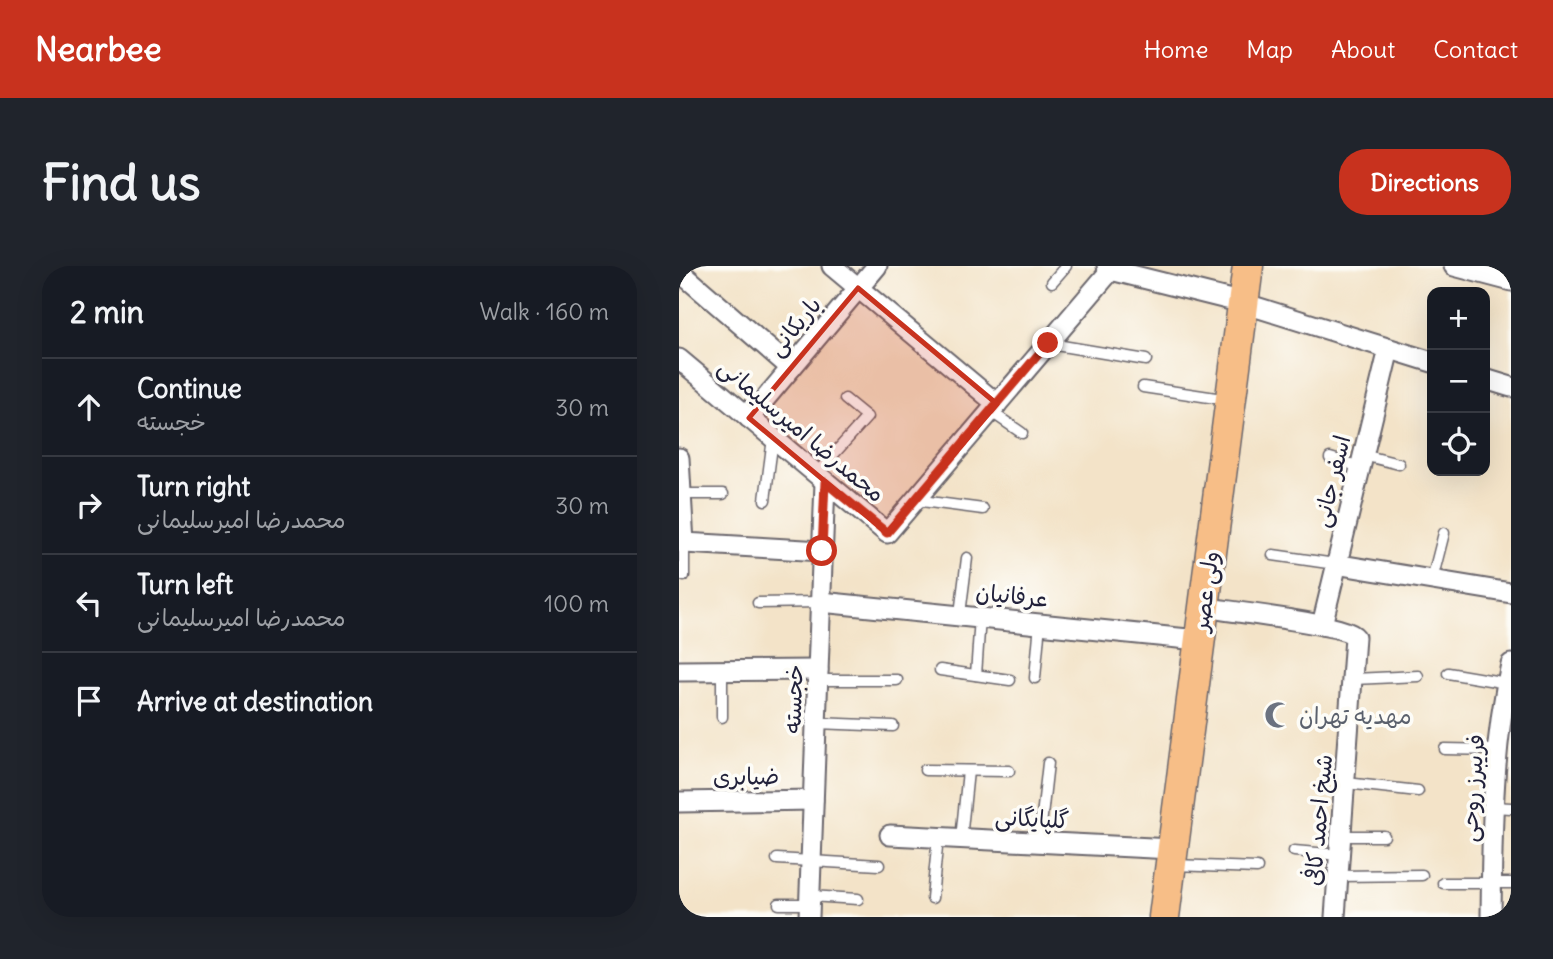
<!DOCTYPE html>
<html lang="en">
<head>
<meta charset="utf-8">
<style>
	body { margin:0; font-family:Delius,"Playpen Sans Arabic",sans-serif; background:#20242c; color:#f1f3f6 }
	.controls { position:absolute; right:21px; top:21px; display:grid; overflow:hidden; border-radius:14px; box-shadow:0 7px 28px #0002 }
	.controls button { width:63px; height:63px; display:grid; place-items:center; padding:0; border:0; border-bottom:2px solid #363941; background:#171b24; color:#f1f3f6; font:35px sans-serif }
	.stop { position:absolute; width:21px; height:21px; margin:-16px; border:5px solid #c8321e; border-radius:50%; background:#fff }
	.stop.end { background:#c8321e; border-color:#fff; box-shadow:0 2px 7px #0008 }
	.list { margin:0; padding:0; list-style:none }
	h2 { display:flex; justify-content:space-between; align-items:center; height:91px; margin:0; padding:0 28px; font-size:30px }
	h2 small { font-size:23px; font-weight:400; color:#9ea1a6 }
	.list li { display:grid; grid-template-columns:46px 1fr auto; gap:21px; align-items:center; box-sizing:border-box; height:98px; padding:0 28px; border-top:2px solid #363941 }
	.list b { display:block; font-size:26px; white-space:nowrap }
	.list p { margin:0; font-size:23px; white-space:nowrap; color:#9ea1a6 }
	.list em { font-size:23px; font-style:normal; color:#9ea1a6 }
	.icon { flex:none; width:38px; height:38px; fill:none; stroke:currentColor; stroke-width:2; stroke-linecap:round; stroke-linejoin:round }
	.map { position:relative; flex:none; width:832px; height:651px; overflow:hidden; border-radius:28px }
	header { display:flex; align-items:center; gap:42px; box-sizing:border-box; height:98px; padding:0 35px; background:#c8321e; color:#fff }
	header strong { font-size:33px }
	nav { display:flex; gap:38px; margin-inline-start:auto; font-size:24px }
	.intro { display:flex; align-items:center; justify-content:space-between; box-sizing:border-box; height:168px; padding:0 42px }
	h1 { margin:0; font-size:49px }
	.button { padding:18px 32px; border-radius:28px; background:#c8321e; color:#fff; font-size:24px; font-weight:700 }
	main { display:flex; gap:42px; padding:0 42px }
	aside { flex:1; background:#171b24; border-radius:28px; box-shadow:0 7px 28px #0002 }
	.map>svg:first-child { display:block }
</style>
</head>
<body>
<header>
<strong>Nearbee</strong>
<nav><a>Home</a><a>Map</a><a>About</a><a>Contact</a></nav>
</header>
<div class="intro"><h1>Find us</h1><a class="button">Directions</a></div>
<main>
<aside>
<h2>2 min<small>Walk · 160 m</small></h2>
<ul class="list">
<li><svg class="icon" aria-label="ahead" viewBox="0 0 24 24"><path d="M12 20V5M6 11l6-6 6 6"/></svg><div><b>Continue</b><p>خجسته</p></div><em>30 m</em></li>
<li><svg class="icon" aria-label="right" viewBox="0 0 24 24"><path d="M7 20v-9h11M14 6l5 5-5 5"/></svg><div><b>Turn right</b><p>محمدرضا امیرسلیمانی</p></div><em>30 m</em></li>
<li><svg class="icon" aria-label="left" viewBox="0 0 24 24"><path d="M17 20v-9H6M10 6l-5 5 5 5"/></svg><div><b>Turn left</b><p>محمدرضا امیرسلیمانی</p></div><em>100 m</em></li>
<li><svg class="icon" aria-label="arrive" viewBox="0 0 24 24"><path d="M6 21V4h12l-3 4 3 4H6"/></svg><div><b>Arrive at destination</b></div></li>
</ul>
</aside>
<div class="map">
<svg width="832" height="651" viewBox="0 0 832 651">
	<rect width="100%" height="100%" fill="#fdfcf7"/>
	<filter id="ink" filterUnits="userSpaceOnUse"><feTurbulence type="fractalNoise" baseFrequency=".0143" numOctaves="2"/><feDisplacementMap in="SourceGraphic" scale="14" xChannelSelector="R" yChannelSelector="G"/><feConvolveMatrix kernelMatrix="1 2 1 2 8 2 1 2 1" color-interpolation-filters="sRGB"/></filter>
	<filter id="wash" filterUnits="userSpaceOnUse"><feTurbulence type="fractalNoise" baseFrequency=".00686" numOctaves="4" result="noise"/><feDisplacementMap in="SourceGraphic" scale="28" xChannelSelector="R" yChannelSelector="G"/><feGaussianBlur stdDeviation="1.57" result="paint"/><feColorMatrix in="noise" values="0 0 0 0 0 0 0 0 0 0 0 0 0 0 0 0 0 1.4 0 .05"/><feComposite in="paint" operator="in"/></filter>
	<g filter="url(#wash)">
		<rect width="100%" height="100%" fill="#f3e3c8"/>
	</g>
	<g filter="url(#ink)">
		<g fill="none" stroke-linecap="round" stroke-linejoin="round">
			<defs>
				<g id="service">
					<polyline points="373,16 387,0"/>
					<polyline points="371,78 467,94"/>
					<polyline points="464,121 550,134"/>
					<polyline points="311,145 343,167"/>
					<polyline points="684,189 720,198"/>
					<polyline points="651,192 682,201"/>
					<polyline points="137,208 188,151 166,133"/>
					<polyline points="3,228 44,228"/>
					<polyline points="86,234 94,172"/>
					<polyline points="235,234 304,243"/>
					<polyline points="5,277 5,310"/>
					<polyline points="594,289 656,298"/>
					<polyline points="753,314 765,267"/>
					<polyline points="79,337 142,336"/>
					<polyline points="281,348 288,292"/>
					<polyline points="43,404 43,451"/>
					<polyline points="261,404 331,414"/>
					<polyline points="769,407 828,417"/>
					<polyline points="297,409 301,351"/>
					<polyline points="356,412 361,357"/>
					<polyline points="675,413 739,410"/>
					<polyline points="139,414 218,414"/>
					<polyline points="137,457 214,460"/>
					<polyline points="766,483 818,484"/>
					<polyline points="246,504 330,505"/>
					<polyline points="667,517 739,525"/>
					<polyline points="814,541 832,542"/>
					<polyline points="662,570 705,570"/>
					<polyline points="282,573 289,505"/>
					<polyline points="360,577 369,497"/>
					<polyline points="615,585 661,589"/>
					<polyline points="98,593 200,599"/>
					<polyline points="495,599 578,602"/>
					<polyline points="659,610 743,609"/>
					<polyline points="764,617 832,617"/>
					<polyline points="131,630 179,633"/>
					<polyline points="253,632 259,571"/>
					<polyline points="100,638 131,638"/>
				</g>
				<g id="minor">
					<polyline points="153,0 318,138"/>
					<polyline points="428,0 432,4 564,37 753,96"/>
					<polyline points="775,0 832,15"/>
					<polyline points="0,5 112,102"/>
					<polyline points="0,93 208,267 432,4"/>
					<polyline points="806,113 832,121"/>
					<polyline points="70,152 198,0"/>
					<polyline points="0,192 5,277 143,285"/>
					<polyline points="656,298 832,327"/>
					<polyline points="142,336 519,374"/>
					<path d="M 523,341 C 547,345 667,358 676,371 L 656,651"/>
					<polyline points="643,359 710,83"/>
					<polyline points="0,405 139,404"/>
					<polyline points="0,536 134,534"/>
					<polyline points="211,569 493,583"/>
					<polyline points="130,651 146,216"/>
					<path d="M 812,651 C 813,566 813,481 832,398"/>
				</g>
				<polyline id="primary" points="485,651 569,0"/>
			</defs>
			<use href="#service" stroke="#6b666c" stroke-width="13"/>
			<use href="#minor" stroke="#6b666c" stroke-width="23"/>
			<use href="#primary" stroke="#6b666c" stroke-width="33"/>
			<use href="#service" stroke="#fff" stroke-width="10"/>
			<use href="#minor" stroke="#fff" stroke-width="19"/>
			<use href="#primary" stroke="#f7be87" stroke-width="30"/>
		</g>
	</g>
	<g fill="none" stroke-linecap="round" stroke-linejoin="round" filter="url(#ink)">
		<polyline stroke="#c8321e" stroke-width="9" points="143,285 146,216 208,267 369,77"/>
	</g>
	<path fill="#c8321e" fill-opacity="0.2" stroke="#c8321e" stroke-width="5" stroke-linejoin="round" d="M 179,22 L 318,138 L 208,267 L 70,152 Z"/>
	<defs>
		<symbol id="mosque-bare" viewBox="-9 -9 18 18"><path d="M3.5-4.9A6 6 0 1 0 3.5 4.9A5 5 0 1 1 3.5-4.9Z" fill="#6b7280" stroke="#fdfcf7" stroke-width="2.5" paint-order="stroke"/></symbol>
	</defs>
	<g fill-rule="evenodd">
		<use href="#mosque-bare" x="580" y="430" width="38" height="38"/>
	</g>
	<g text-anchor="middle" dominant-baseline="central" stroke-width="7" stroke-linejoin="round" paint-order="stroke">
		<g font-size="23" fill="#22223b" stroke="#fdfcf7">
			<text transform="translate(115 60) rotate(-50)">باریکانی</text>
			<text transform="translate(123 164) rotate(40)">محمدرضا امیرسلیمانی</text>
			<text transform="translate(652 215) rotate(-76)">اسفر جانی</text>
			<text transform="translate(526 325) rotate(-82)">ولی عصر</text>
			<text transform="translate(333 329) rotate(6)">عرفانیان</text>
			<text transform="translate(114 433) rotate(-88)">خجسته</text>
			<text transform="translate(67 510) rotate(-1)">ضیابری</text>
			<text transform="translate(793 522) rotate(-86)">فریبرز روحی</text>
			<text transform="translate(353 552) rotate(3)">گلپایگانی</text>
			<text transform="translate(639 554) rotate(-85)">شیخ احمد کافی</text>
		</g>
		<g font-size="23" fill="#5b616d" stroke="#fdfcf7" text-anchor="start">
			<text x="620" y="449">مهدیه تهران</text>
		</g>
	</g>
</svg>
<div class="controls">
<button>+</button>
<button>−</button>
<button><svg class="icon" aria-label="locate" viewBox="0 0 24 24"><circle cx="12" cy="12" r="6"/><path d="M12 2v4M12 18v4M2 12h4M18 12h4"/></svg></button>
</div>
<div class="stop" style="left:143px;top:285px"></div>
<div class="stop end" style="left:369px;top:77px"></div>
</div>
</main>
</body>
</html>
